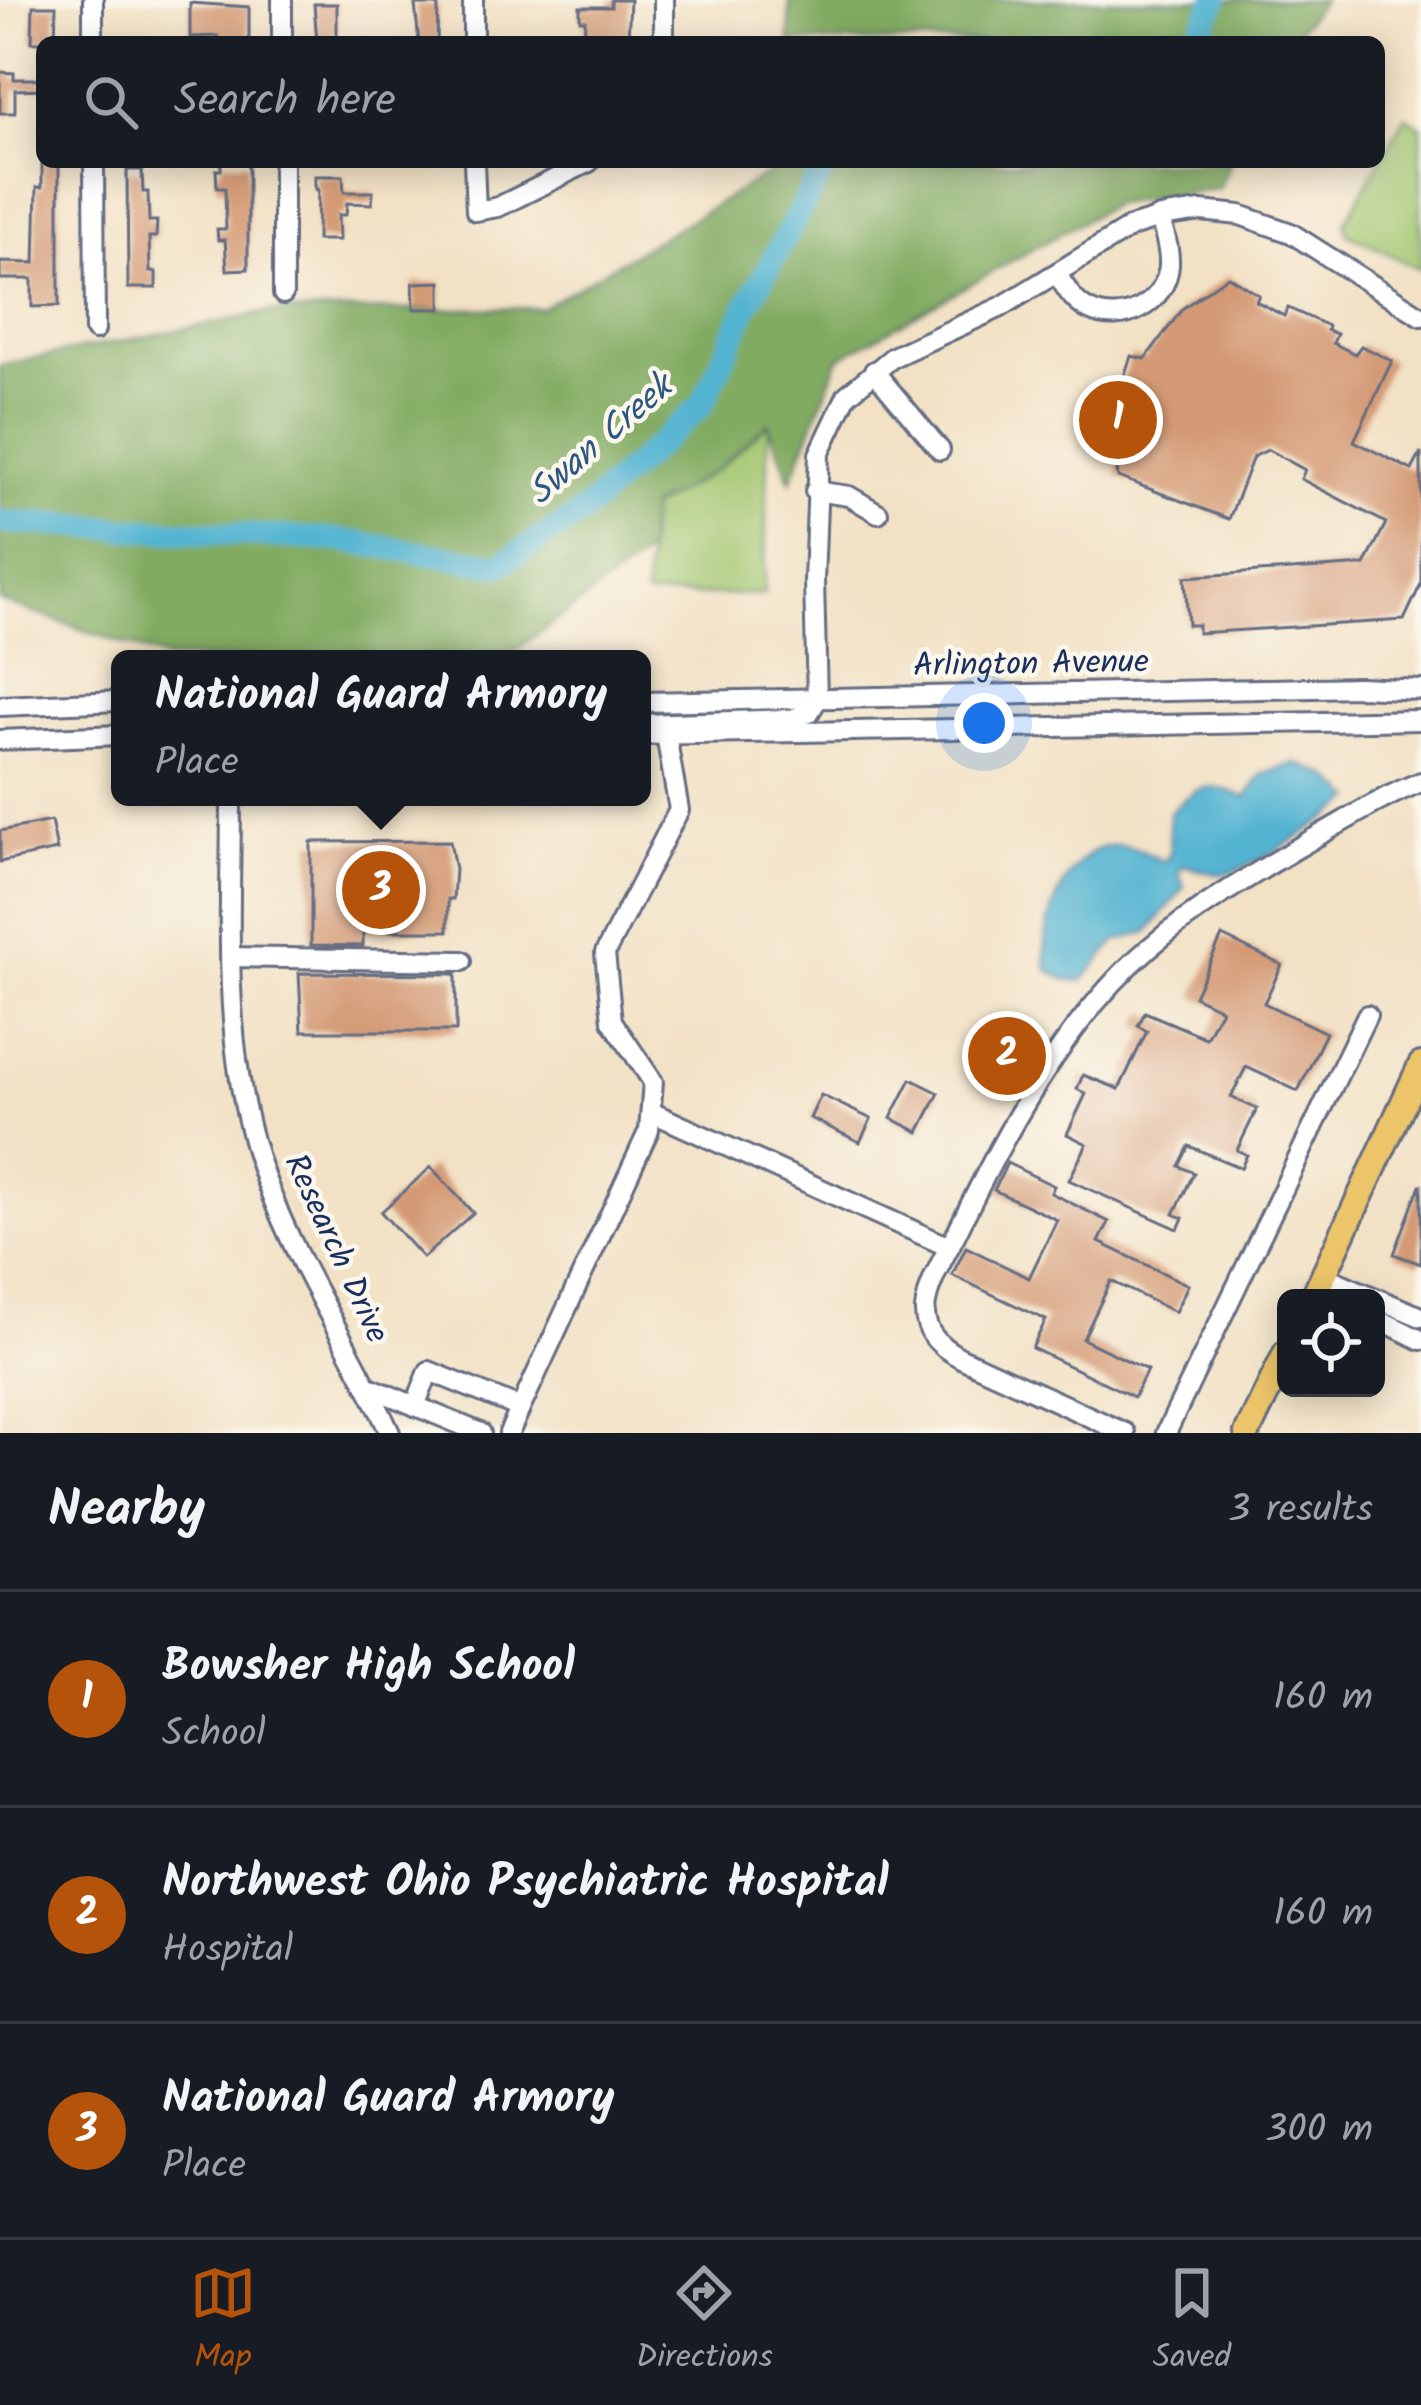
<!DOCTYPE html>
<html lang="en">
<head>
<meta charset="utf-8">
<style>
	body { margin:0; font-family:Kalam,sans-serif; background:#20242c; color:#f1f3f6 }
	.controls { position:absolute; right:36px; bottom:36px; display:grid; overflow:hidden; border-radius:18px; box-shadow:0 6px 30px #0003 }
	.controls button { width:108px; height:108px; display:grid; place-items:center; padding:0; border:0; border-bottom:3px solid #363941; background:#171b24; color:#f1f3f6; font:60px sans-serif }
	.you { position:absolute; left:984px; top:723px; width:42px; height:42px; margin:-30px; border:9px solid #fff; border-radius:50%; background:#1a73e8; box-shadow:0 0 0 18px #1a73e833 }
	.badge { display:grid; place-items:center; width:78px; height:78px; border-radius:50%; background:#b45309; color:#fff; font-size:39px; font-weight:700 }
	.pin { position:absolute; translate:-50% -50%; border:6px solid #fff; box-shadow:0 3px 12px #0006 }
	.popup { position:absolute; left:111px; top:650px; width:540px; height:156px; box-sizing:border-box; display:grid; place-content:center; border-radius:18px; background:#171b24; filter:drop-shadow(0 3px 9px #0005); font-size:39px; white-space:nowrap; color:#9ea1a6 }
	.popup b { font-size:45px; color:#f1f3f6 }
	.popup::after { content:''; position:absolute; left:50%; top:100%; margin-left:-24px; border:24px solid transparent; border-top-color:#171b24 }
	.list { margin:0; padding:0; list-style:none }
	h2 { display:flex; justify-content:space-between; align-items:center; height:156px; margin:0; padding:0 48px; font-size:51px }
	h2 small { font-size:39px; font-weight:400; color:#9ea1a6 }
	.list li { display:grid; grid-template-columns:78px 1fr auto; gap:36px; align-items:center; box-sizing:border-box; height:216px; padding:0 48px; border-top:3px solid #363941 }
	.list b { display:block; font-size:45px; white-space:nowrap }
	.list p { margin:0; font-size:39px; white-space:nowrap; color:#9ea1a6 }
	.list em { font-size:39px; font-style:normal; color:#9ea1a6 }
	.icon { flex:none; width:66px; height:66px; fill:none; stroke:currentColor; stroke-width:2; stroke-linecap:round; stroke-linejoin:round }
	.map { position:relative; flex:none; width:1421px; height:1433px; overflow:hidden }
	.search { position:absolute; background:#171b24; box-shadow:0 6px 30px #0003; left:36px; right:36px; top:36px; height:132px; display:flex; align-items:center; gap:30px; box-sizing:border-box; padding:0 42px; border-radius:18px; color:#9ea1a6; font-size:45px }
	.sheet { height:804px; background:#171b24 }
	nav { display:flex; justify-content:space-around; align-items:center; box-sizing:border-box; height:168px; border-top:3px solid #363941; background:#171b24; font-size:33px; color:#9ea1a6 }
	nav a { display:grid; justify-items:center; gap:6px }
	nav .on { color:#b45309 }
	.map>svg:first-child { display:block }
</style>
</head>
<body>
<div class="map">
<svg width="1421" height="1433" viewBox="0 0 1421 1433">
	<rect width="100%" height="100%" fill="#fbf7ec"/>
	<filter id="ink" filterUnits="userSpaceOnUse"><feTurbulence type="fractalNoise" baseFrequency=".00833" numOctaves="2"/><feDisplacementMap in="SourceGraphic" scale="24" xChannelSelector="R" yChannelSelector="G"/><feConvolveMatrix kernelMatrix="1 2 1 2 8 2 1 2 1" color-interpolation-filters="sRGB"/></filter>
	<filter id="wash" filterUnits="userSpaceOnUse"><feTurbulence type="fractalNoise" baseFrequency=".004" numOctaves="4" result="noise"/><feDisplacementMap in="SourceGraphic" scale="48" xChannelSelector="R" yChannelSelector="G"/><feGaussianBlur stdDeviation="2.7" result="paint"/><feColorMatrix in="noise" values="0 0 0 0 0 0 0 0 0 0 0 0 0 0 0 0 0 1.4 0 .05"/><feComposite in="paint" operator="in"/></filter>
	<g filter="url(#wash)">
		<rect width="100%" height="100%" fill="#f2e1c5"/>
		<g fill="#a3c66f" stroke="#5f7a66" stroke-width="3">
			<polygon points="1405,116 1421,126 1421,270 1347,233 1345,223"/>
			<polygon points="769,422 764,594 645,596 650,508 715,471"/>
		</g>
		<g fill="#82ab62" stroke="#4e6d60" stroke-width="3">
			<polygon points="789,0 1323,0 1288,42 790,42"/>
			<polygon points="788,162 1231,162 1218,189 1113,204 839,358 791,481 768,423 715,471 650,508 647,553 505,658 167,659 0,601 0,365 270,312 542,308"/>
		</g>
		<path fill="#53b4d2" stroke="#377298" stroke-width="3" d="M 1295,763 L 1327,775 L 1354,799 C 1329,818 1249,873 1220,874 C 1209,874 1195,868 1183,865 L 1179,873 L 1184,888 L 1148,932 L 1117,941 L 1082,981 L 1064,979 L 1048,970 C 1037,933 1062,863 1101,848 C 1123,840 1145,852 1164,862 L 1170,853 L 1169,814 C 1198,785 1208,780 1246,798 L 1261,775 Z"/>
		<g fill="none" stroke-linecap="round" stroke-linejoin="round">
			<g stroke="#53b4d2" stroke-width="24">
				<polyline points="1194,42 1216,0"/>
				<polyline points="0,522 339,540 499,565 581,514 702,405 747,306 827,162"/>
			</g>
		</g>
		<g id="blocks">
			<g fill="#d49a74">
				<polygon points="611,0 630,0 628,40 584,42 585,20 580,20 580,7 611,7"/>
				<polygon points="190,3 249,7 249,42 218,42 218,36 190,37"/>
				<polygon points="314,4 337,4 337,42 317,42"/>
				<polygon points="415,5 438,5 437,42 419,42"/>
				<polygon points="33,6 56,6 55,42 32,42"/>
				<polygon points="0,72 14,73 14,79 42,79 42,89 15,90 15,113 0,113"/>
				<polygon points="42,162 59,162 59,306 32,307 32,279 0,279 0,262 35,263 37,187 42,187"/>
				<polygon points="221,162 248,162 248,269 227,270 225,240 218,240 217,229 226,229 225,188 217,188 216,170 221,170"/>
				<polygon points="127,170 142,170 143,192 148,192 149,221 157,221 156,237 149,237 150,272 156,272 156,288 128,288"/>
				<polygon points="315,176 343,176 344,192 373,192 372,204 347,203 346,215 338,215 339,240 317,240 318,189 315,189"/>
				<polygon points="1228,276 1259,295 1256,301 1284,316 1288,308 1328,326 1327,330 1337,334 1333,343 1355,354 1361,346 1392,361 1354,441 1412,470 1421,453 1421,584 1404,620 1198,633 1198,625 1188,625 1185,577 1365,565 1386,523 1301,479 1305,470 1268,450 1253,457 1229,519 1118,477 1115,453 1122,452 1126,403 1117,397 1131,356 1145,359 1183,308"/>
				<polygon points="441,282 441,309 414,309 413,283"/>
				<polygon points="51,821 57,850 0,862 0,831"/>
				<polygon points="450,841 455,869 453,899 448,899 448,931 363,931 363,946 311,945 311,842"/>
				<polygon points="1222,936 1282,965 1264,1003 1326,1033 1298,1091 1246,1067 1231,1097 1257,1109 1237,1150 1247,1155 1241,1168 1189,1146 1179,1166 1194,1173 1174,1214 1183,1218 1178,1229 1069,1180 1087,1144 1067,1134 1086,1094 1077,1089 1083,1075 1119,1089 1147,1031 1138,1026 1145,1012 1206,1038 1221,1009 1194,996"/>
				<polygon points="299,973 456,974 456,1031 302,1031"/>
				<polygon points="911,1079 939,1093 919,1132 891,1118"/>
				<polygon points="821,1095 871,1119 860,1142 810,1118"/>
				<polygon points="1007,1163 1054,1186 1051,1193 1109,1222 1099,1242 1188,1285 1175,1312 1111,1281 1083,1339 1147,1370 1134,1397 1032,1348 1046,1320 952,1275 966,1247 1029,1278 1057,1220 994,1190"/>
				<polygon points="431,1167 473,1213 423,1258 381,1212"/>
				<polygon points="1420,1185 1421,1185 1421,1264 1394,1254"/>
			</g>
		</g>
	</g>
	<g filter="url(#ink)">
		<use href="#blocks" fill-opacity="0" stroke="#666d82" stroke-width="3"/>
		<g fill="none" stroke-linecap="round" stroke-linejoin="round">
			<defs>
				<g id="minor">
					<polyline points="93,0 93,42"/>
					<polyline points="282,0 282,42"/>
					<polyline points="473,0 473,42"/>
					<polyline points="664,0 664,42"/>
					<polyline points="94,162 95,330"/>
					<polyline points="283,162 283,294"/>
					<polyline points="474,162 476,211 498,207 589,162"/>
					<path d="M 1057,274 C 1066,288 1073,302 1089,310 C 1123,327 1166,303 1169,265 C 1170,249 1164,233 1160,217"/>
					<polyline points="874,371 940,450"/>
					<polyline points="815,491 849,496 878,513"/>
					<polyline points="642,702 1360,687 1421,690"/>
					<polyline points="0,706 120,701"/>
					<polyline points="642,724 791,719 809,713 817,700 814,581 819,454 847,395 893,357 1001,307 1131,227 1166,216 1201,211 1240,215 1291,233 1421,316"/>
					<polyline points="642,735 1421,720"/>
					<polyline points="0,740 120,735"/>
					<path d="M 231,797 C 231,925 220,1056 265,1178 C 297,1267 351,1347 390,1433"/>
					<polyline points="232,957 462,961"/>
					<polyline points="651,1112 949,1247"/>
					<polyline points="1324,1276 1421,1317"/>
					<polyline points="1376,1318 1421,1340"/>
					<polyline points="367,1386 481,1433"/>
					<polyline points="415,1406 429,1371 520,1408"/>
					<polyline points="509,1433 649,1130 653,1082 612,1021 605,953 679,810 666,735"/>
					<path d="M 1125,1433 L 961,1358 C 942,1348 924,1334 925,1310 C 927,1284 945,1256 956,1234 C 1003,1136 1065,1020 1149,948 C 1199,905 1259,871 1316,837 C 1350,818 1384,796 1421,782"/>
					<polyline points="1166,1433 1367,1015"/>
				</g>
				<g id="major">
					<polyline points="1313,1298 1421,1065"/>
					<polyline points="1247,1433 1286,1353"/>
				</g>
			</defs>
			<use href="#minor" stroke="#666d82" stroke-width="24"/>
			<use href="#major" stroke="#666d82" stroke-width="30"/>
			<use href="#minor" stroke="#fff" stroke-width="18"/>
			<use href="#major" stroke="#edc569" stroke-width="24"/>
		</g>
	</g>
	<g text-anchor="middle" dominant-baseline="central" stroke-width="9" stroke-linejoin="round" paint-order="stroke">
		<g font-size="33" fill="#1b2f5e" stroke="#fbf7ec">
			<text transform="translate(1031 665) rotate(-1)">Arlington Avenue</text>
			<text transform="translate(335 1249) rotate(65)">Research Drive</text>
		</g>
		<g font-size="36" font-style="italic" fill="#2c5781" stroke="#fbf7ec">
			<text transform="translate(601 441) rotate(-41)">Swan Creek</text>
		</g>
	</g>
</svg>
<div class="controls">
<button><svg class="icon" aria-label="locate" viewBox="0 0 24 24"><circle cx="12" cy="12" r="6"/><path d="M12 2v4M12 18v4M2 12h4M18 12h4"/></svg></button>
</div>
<div class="you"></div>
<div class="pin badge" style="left:1118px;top:420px">1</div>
<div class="pin badge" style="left:1007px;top:1056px">2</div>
<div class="pin badge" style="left:381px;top:890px">3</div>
<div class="popup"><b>National Guard Armory</b>Place</div>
<div class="search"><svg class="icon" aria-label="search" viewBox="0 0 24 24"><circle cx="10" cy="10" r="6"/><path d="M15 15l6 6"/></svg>Search here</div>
</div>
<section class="sheet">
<h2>Nearby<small>3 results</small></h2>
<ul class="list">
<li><span class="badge">1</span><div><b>Bowsher High School</b><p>School</p></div><em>160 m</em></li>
<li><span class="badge">2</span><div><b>Northwest Ohio Psychiatric Hospital</b><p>Hospital</p></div><em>160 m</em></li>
<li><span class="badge">3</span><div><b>National Guard Armory</b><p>Place</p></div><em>300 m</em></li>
</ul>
</section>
<nav>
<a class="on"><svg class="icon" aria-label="map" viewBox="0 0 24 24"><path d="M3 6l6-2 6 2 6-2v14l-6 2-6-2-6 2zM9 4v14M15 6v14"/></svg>Map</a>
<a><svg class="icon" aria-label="directions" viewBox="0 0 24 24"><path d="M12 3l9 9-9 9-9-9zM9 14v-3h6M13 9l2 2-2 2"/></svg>Directions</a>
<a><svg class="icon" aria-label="saved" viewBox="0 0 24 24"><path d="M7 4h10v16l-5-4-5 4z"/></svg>Saved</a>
</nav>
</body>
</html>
